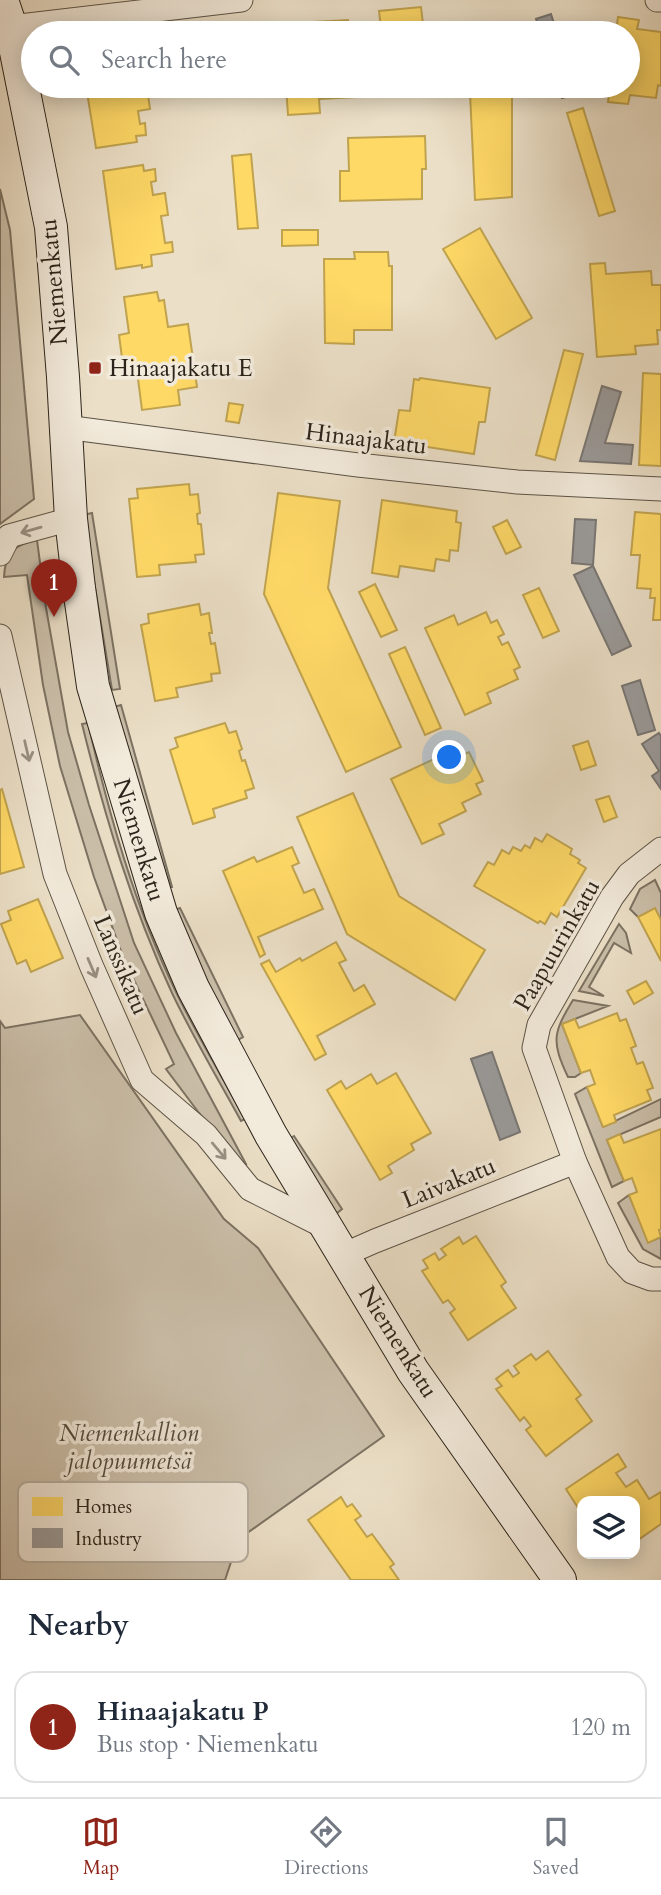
<!DOCTYPE html>
<html lang="en">
<head>
<meta charset="utf-8">
<style>
	body { margin:0; font-family:Cardo,serif; background:#f6f6f7; color:#1f2937 }
	.controls { position:absolute; right:21px; bottom:21px; display:grid; overflow:hidden; border-radius:14px; box-shadow:0 4px 18px #0003 }
	.controls button { width:63px; height:63px; display:grid; place-items:center; padding:0; border:0; border-bottom:2px solid #e0e1e3; background:#fff; color:#1f2937; font:35px sans-serif }
	.you { position:absolute; left:450px; top:758px; width:24px; height:24px; margin:-18px; border:5px solid #fff; border-radius:50%; background:#1a73e8; box-shadow:0 0 0 10px #1a73e833 }
	.badge { display:grid; place-items:center; width:46px; height:46px; border-radius:50%; background:#8f2418; color:#fff; font-size:23px; font-weight:700 }
	.pin { position:absolute; translate:-50% -58px; filter:drop-shadow(0 2px 4px #0008) }
	.pin::after { content:''; position:absolute; top:37px; width:24px; height:21px; background:inherit; clip-path:polygon(0 0,100% 0,50% 100%) }
	.list { margin:0; padding:0; list-style:none }
	h2 { display:flex; justify-content:space-between; align-items:center; height:91px; margin:0; padding:0 28px; font-size:30px }
	h2 small { font-size:23px; font-weight:400; color:#747a83 }
	.list li { display:grid; grid-template-columns:46px 1fr auto; gap:21px; align-items:center; box-sizing:border-box; height:112px; margin:0 14px 14px; padding:0 14px; border:2px solid #e0e1e3; border-radius:21px }
	.list b { display:block; font-size:26px; white-space:nowrap }
	.list p { margin:0; font-size:23px; white-space:nowrap; color:#747a83 }
	.list em { font-size:23px; font-style:normal; color:#747a83 }
	.icon { flex:none; width:38px; height:38px; fill:none; stroke:currentColor; stroke-width:2; stroke-linecap:round; stroke-linejoin:round }
	.map { position:relative; flex:none; width:661px; height:1580px; overflow:hidden }
	.search { position:absolute; background:#fff; box-shadow:0 4px 18px #0003; left:21px; right:21px; top:21px; height:77px; display:flex; align-items:center; gap:18px; box-sizing:border-box; padding:0 24px; border-radius:38px; color:#747a83; font-size:26px }
	.sheet { height:217px; background:#fff }
	nav { display:flex; justify-content:space-around; align-items:center; box-sizing:border-box; height:98px; border-top:2px solid #e0e1e3; background:#fff; font-size:19px; color:#747a83 }
	nav a { display:grid; justify-items:center; gap:4px }
	nav .on { color:#8f2418 }
	.map>svg:first-child { display:block }
</style>
</head>
<body>
<div class="map">
<svg width="661" height="1580" viewBox="0 0 661 1580">
	<rect width="100%" height="100%" fill="#ebdfc7"/>
	<filter id="stains"><feTurbulence type="fractalNoise" baseFrequency=".00286" numOctaves="4"/><feColorMatrix values="0 0 0 0 .2 0 0 0 0 .09 0 0 0 0 .02 0 0 0 .5 -.17"/></filter>
	<radialGradient id="worn" r=".72"><stop offset=".6" stop-color="#630" stop-opacity="0"/><stop offset="1" stop-color="#630" stop-opacity=".3"/></radialGradient>
	<g fill="#cbbfaa" stroke="#7c7262" stroke-width="2">
		<polygon points="0,189 10,230 34,499 0,524"/>
		<polygon points="92,513 120,689 112,690 83,515"/>
		<path d="M 37,540 L 46,608 L 68,732 L 89,805 L 134,943 L 176,1033 L 246,1164 L 241,1165 L 199,1113 L 166,1069 L 174,1064 L 124,959 L 94,877 L 60,766 L 43,685 L 27,575 L 4,577 C 5,554 14,544 37,540 Z"/>
		<polygon points="121,705 172,887 164,888 114,707"/>
		<path d="M 88,723 C 109,815 135,907 176,992 C 197,1035 222,1077 245,1119 L 241,1121 C 218,1079 193,1037 172,993 C 132,907 105,817 82,724 Z"/>
		<polygon points="655,880 661,893 661,920 638,917 630,909 640,889"/>
		<polygon points="180,908 243,1037 234,1042 171,911"/>
		<polygon points="619,924 626,933 631,953 614,943 589,987 604,996 579,991"/>
		<path d="M 573,1000 L 608,1006 L 562,1024 L 581,1073 L 575,1077 L 568,1077 C 551,1041 553,1033 573,1000 Z"/>
		<polygon points="80,1015 224,1219 258,1248 384,1436 243,1536 238,1541 225,1580 0,1580 0,1021 5,1028"/>
		<polygon points="587,1087 603,1127 661,1099 661,1117 607,1140 624,1181 612,1187 575,1094"/>
		<polygon points="294,1136 342,1209 336,1214 287,1140"/>
		<polygon points="629,1195 649,1242 661,1237 661,1259 643,1249 618,1203"/>
	</g>
	<g fill="#ffd966" stroke="#c0a34f" stroke-width="2">
		<polygon points="421,7 423,24 381,28 379,11"/>
		<polygon points="618,17 639,20 637,29 661,32 661,86 658,85 656,98 630,95 628,104 608,102 610,86 628,86 628,33 616,33"/>
		<polygon points="348,20 348,33 352,33 283,33 283,31 315,29 314,22"/>
		<polygon points="86,86 147,87 150,109 138,111 140,124 145,123 146,135 136,136 137,142 96,148"/>
		<polygon points="286,86 355,86 356,97 319,99 320,113 288,115"/>
		<polygon points="512,92 512,197 475,200 470,93"/>
		<polygon points="583,108 615,211 599,216 567,113"/>
		<polygon points="425,136 426,169 422,169 422,199 340,201 340,171 349,171 348,138"/>
		<polygon points="251,154 258,228 238,229 232,156"/>
		<polygon points="143,165 144,171 155,169 156,181 151,182 153,195 165,193 168,215 161,216 165,243 172,242 173,252 151,255 152,266 142,268 142,265 116,269 103,171"/>
		<polygon points="480,228 532,318 496,339 443,249"/>
		<polygon points="282,230 318,230 318,245 282,246"/>
		<polygon points="354,252 388,252 389,266 392,266 392,330 354,330 354,344 325,343 324,259 355,259"/>
		<polygon points="605,263 606,274 651,271 652,285 661,285 661,330 657,330 658,344 635,346 636,354 597,357 590,264"/>
		<polygon points="157,292 159,301 164,300 168,327 188,324 197,387 178,390 180,405 142,410 137,371 124,373 119,335 129,333 124,297"/>
		<polygon points="564,350 583,354 555,460 536,455"/>
		<polygon points="643,373 661,374 661,466 639,465"/>
		<polygon points="420,378 490,388 485,422 479,422 474,454 394,442 399,410 410,411 414,379 419,380"/>
		<polygon points="229,403 243,405 239,423 226,421"/>
		<polygon points="189,484 190,495 198,494 200,513 197,514 198,524 201,524 204,554 195,555 196,562 159,565 160,575 137,577 129,499 138,498 137,489"/>
		<polygon points="278,493 340,501 328,588 401,747 346,772 264,594"/>
		<polygon points="382,500 457,511 456,522 461,523 458,551 450,550 449,561 436,559 434,571 400,566 398,577 372,573"/>
		<polygon points="635,512 661,514 661,620 653,620 655,598 650,598 651,589 637,588 640,555 631,555"/>
		<polygon points="507,520 521,547 506,554 493,527"/>
		<polygon points="375,584 397,630 381,637 359,592"/>
		<polygon points="539,588 559,631 543,638 523,595"/>
		<polygon points="199,604 201,615 209,613 212,633 209,633 211,644 215,643 220,673 211,674 212,681 176,688 178,697 155,701 141,625 149,623 148,614"/>
		<polygon points="486,612 491,623 497,620 504,634 498,637 502,645 508,642 520,667 514,670 518,679 487,693 491,703 465,715 425,628 454,615 458,625"/>
		<polygon points="405,647 441,728 425,735 389,654"/>
		<polygon points="225,723 229,733 236,731 242,749 239,751 242,761 245,760 254,788 245,791 247,798 213,809 215,817 193,824 170,750 178,747 175,738"/>
		<polygon points="588,741 596,765 581,770 573,746"/>
		<polygon points="460,747 463,755 469,752 483,781 476,784 481,794 462,803 466,811 439,824 444,834 422,844 391,779"/>
		<polygon points="2,789 24,867 0,874 0,790"/>
		<polygon points="353,793 399,896 485,950 455,1000 347,934 297,817"/>
		<polygon points="609,796 617,817 604,822 596,800"/>
		<polygon points="547,834 572,849 570,854 580,860 578,863 586,868 557,917 551,913 545,924 540,921 538,923 474,886 488,862 494,865 502,850 509,854 513,847 521,851 525,845 530,848 535,838 542,842"/>
		<polygon points="292,847 299,863 292,866 304,893 314,889 323,909 258,937 265,954 260,957 223,871 254,857 257,862"/>
		<polygon points="38,899 63,958 31,972 26,960 17,964 1,924 11,920 8,911"/>
		<polygon points="655,908 661,920 661,961 638,917"/>
		<polygon points="336,942 346,960 339,963 354,991 364,985 375,1004 317,1036 326,1054 315,1060 261,964 269,960 276,972 300,958 302,961"/>
		<polygon points="646,981 653,993 634,1004 627,991"/>
		<polygon points="617,1013 620,1021 626,1019 636,1046 631,1048 637,1064 643,1062 653,1088 647,1090 651,1100 614,1115 616,1122 603,1127 587,1087 595,1084 590,1070 581,1073 562,1024 575,1019 579,1028"/>
		<polygon points="396,1073 431,1133 411,1144 414,1150 388,1166 392,1173 380,1180 327,1090 341,1081 346,1089 371,1074 377,1084"/>
		<polygon points="661,1129 661,1229 659,1230 661,1237 648,1243 629,1195 637,1192 632,1178 624,1181 607,1140 620,1134 624,1143"/>
		<polygon points="476,1236 506,1282 501,1286 516,1308 468,1340 450,1313 455,1309 448,1300 443,1303 422,1271 428,1268 423,1260 435,1253 439,1260 446,1255 441,1249 459,1237 463,1244"/>
		<polygon points="548,1351 581,1395 576,1399 592,1421 546,1456 526,1430 531,1426 524,1417 520,1421 496,1389 502,1386 496,1379 508,1370 513,1377 519,1373 514,1366 531,1354 536,1360"/>
		<polygon points="618,1454 626,1467 616,1473 626,1487 637,1480 649,1499 661,1492 661,1524 635,1542 635,1501 582,1501 582,1514 566,1489"/>
		<polygon points="341,1497 347,1507 352,1504 361,1516 355,1520 367,1537 372,1534 394,1564 390,1567 399,1580 351,1580 308,1520"/>
	</g>
	<g fill="#999" stroke="#787673" stroke-width="2">
		<polygon points="551,14 557,33 541,33 536,19"/>
		<polygon points="558,86 575,86 577,94 562,98"/>
		<polygon points="602,386 621,392 605,443 633,445 631,464 580,461"/>
		<polygon points="575,519 596,520 593,565 572,563"/>
		<polygon points="593,566 631,646 612,655 574,575"/>
		<polygon points="640,680 655,730 638,735 622,686"/>
		<polygon points="659,733 661,736 661,789 652,776 659,771 642,744"/>
		<polygon points="492,1052 520,1132 500,1140 471,1059"/>
	</g>
	<g fill="none" stroke-linecap="round" stroke-linejoin="round">
		<defs>
			<g id="street">
				<polyline points="657,0 661,0"/>
				<polyline points="11,27 241,0"/>
				<polyline points="65,427 358,465 517,482 661,489"/>
				<polyline points="0,554 9,536 71,519"/>
				<polyline points="0,636 55,874 91,965 142,1080 206,1135 250,1189 327,1228"/>
				<polyline points="661,849 629,874 612,897 539,1025 534,1048 575,1162 618,1257 632,1272 651,1279 661,1279"/>
				<polyline points="343,1255 375,1241 575,1162"/>
			</g>
			<polyline id="secondary" points="2,0 11,27 51,227 63,377 71,519 79,588 93,686 161,913 193,988 271,1135 413,1371 560,1580"/>
		</defs>
		<use href="#street" stroke="#5c5345" stroke-width="25"/>
		<use href="#secondary" stroke="#2c241a" stroke-width="34"/>
		<use href="#street" stroke="#f2eadb" stroke-width="23"/>
		<use href="#secondary" stroke="#f2eadb" stroke-width="32"/>
	</g>
	<defs><path id="oneway-shaft" d="M-6 0H5M1.5-3L5.5 0L1.5 3" fill="none" stroke-width="1.6" stroke-linecap="round" stroke-linejoin="round" transform="scale(1.75)"/></defs>
	<g stroke="#999184">
		<use href="#oneway-shaft" transform="translate(31 530) rotate(164)"/>
		<use href="#oneway-shaft" transform="translate(27 751) rotate(77)"/>
		<use href="#oneway-shaft" transform="translate(92 968) rotate(67)"/>
		<use href="#oneway-shaft" transform="translate(219 1151) rotate(50)"/>
	</g>
	<rect fill="#8f2418" stroke="#f2eadb" stroke-width="2.5" x="88" y="361" width="14" height="14" rx="3.5"/>
	<g text-anchor="middle" dominant-baseline="central" stroke-width="7" stroke-linejoin="round" paint-order="stroke">
		<g font-size="24" fill="#2c241a" stroke="#f2eadb">
			<text transform="translate(54 282) rotate(-95)">Niemenkatu</text>
			<text transform="translate(366 439) rotate(7)">Hinaajakatu</text>
			<text transform="translate(139 840) rotate(73)">Niemenkatu</text>
			<text transform="translate(557 945) rotate(-60)">Paapuurinkatu</text>
			<text transform="translate(121 965) rotate(67)">Lanssikatu</text>
			<text transform="translate(449 1183) rotate(-22)">Laivakatu</text>
			<text transform="translate(398 1342) rotate(58)">Niemenkatu</text>
		</g>
		<g font-size="24" fill="#2c241a" stroke="#f2eadb" text-anchor="start">
			<text x="109" y="368">Hinaajakatu E</text>
		</g>
		<g font-size="24" font-style="italic" fill="#544b3e" stroke="#f2eadb">
			<text x="129" y="1433">Niemenkallion<tspan x="129" dy="28">jalopuumetsä</tspan></text>
		</g>
	</g>
	<rect x="18" y="1482" width="230" height="80" rx="10" fill="#f2eadb" stroke="#b7afa1" stroke-width="2"/>
	<rect x="32" y="1497" width="31" height="19" fill="#ffd966"/>
	<rect x="32" y="1528" width="31" height="20" fill="#999"/>
	<g font-size="19" fill="#2c241a">
		<text x="75" y="1513">Homes</text>
		<text x="75" y="1545">Industry</text>
	</g>
	<rect width="100%" height="100%" filter="url(#stains)"/>
	<rect width="100%" height="100%" fill="url(#worn)"/>
</svg>
<div class="controls">
<button><svg class="icon" aria-label="layers" viewBox="0 0 24 24"><path d="M12 4l9 5-9 5-9-5zM3 14l9 5 9-5"/></svg></button>
</div>
<div class="you"></div>
<div class="pin badge" style="left:54px;top:617px">1</div>
<div class="search"><svg class="icon" aria-label="search" viewBox="0 0 24 24"><circle cx="10" cy="10" r="6"/><path d="M15 15l6 6"/></svg>Search here</div>
</div>
<section class="sheet">
<h2>Nearby<small></small></h2>
<ul class="list">
<li><span class="badge">1</span><div><b>Hinaajakatu P</b><p>Bus stop · Niemenkatu</p></div><em>120 m</em></li>
</ul>
</section>
<nav>
<a class="on"><svg class="icon" aria-label="map" viewBox="0 0 24 24"><path d="M3 6l6-2 6 2 6-2v14l-6 2-6-2-6 2zM9 4v14M15 6v14"/></svg>Map</a>
<a><svg class="icon" aria-label="directions" viewBox="0 0 24 24"><path d="M12 3l9 9-9 9-9-9zM9 14v-3h6M13 9l2 2-2 2"/></svg>Directions</a>
<a><svg class="icon" aria-label="saved" viewBox="0 0 24 24"><path d="M7 4h10v16l-5-4-5 4z"/></svg>Saved</a>
</nav>
</body>
</html>
